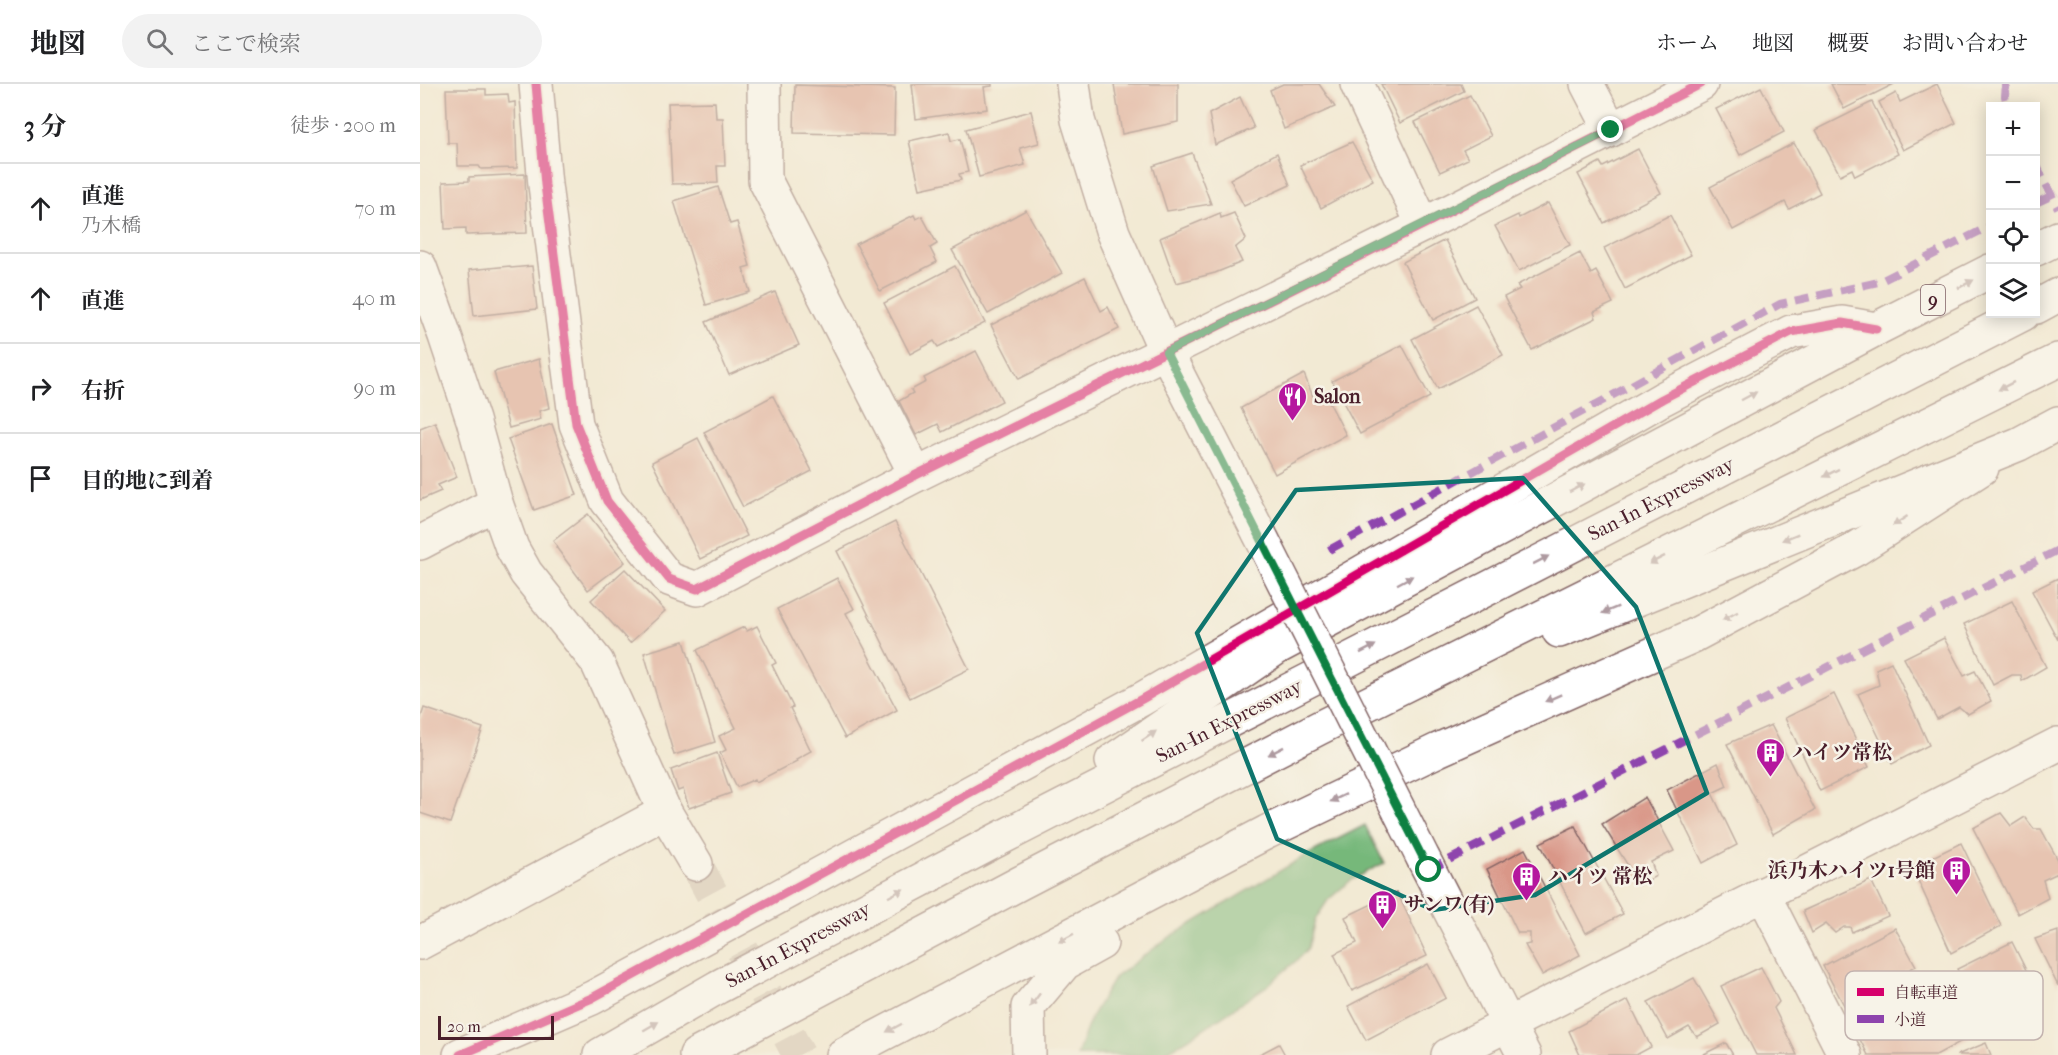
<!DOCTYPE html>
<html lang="ja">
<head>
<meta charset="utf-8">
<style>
	body { margin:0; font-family:"IM FELL French Canon","Noto Serif JP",serif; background:#f2f2f2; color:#202124 }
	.controls { position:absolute; right:18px; top:18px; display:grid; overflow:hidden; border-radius:0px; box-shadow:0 3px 15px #0003 }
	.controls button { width:54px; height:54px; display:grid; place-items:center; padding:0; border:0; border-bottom:2px solid #e0e0e0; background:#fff; color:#202124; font:30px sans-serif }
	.scale { position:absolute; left:18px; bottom:15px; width:116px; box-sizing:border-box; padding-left:6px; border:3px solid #4a1f2b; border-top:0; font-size:16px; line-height:21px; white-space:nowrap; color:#4a1f2b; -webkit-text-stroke:4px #f7f3e8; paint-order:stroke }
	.stop { position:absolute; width:18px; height:18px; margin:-14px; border:4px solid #0b8043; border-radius:50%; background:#fff }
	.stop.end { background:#0b8043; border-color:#fff; box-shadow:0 2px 6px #0008 }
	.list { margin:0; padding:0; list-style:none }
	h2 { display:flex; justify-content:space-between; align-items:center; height:78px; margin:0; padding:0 24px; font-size:26px }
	h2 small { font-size:20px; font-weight:400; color:#757577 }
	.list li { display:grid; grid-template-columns:39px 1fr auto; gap:18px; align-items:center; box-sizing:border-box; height:90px; padding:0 24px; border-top:2px solid #e0e0e0 }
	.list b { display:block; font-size:22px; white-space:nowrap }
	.list p { margin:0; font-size:20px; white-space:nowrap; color:#757577 }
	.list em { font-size:20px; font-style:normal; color:#757577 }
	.icon { flex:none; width:33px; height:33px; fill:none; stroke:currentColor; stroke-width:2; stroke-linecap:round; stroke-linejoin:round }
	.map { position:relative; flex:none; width:1638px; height:971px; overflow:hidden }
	header { display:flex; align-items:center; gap:36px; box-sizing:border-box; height:84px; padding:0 30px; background:#fff; border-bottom:2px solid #e0e0e0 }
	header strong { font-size:28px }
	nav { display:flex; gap:33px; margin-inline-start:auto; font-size:21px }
	.search { width:420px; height:54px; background:#f2f2f2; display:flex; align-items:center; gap:15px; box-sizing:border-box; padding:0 21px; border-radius:33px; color:#757577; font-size:22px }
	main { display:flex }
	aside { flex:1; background:#fff }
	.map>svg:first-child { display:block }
</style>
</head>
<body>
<header>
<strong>地図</strong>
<div class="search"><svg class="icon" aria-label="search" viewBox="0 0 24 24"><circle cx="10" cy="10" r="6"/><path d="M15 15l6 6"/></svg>ここで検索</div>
<nav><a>ホーム</a><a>地図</a><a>概要</a><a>お問い合わせ</a></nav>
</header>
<main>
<aside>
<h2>3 分<small>徒歩 · 200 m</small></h2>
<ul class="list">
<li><svg class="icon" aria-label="ahead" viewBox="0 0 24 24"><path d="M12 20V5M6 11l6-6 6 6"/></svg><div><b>直進</b><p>乃木橋</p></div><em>70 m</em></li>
<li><svg class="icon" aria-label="ahead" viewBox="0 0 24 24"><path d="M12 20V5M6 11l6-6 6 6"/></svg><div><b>直進</b></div><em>40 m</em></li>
<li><svg class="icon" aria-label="right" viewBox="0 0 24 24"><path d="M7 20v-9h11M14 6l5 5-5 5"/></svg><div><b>右折</b></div><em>90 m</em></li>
<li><svg class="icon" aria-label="arrive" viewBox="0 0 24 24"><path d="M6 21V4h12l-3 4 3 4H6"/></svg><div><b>目的地に到着</b></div></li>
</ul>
</aside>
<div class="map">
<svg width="1638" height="971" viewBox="0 0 1638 971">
	<rect width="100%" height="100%" fill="#f7f3e8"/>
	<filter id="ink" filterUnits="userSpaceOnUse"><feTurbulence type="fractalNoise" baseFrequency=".0167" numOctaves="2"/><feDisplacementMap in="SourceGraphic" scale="12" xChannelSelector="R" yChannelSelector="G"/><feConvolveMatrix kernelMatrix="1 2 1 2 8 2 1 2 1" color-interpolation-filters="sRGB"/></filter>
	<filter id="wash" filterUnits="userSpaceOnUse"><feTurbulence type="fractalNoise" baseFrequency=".008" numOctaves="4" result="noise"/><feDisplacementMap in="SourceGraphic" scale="24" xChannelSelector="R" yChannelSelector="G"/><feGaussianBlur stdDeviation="1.35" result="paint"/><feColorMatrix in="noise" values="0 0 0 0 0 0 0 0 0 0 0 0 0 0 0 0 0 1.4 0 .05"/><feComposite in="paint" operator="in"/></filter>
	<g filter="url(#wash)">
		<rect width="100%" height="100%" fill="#f2ead4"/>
		<polygon fill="#76b87a" stroke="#606c52" stroke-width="1.5" points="945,741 964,779 930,797 908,816 895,836 888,864 876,877 847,902 768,955 741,971 657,971 671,933 695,893 748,854 883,773"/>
		<g id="blocks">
			<g fill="#d99788">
				<polygon points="492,0 572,0 572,2 564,3 567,25 496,35"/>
				<polygon points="694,0 758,0 758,38 702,50"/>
				<polygon points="863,0 899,0 915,23 864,45 850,6"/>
				<polygon points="961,0 1041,0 1044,7 980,39"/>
				<polygon points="1411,0 1474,0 1424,25"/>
				<polygon points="1517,0 1536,39 1483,66 1459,18 1476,9 1480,18"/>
				<polygon points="375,1 475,4 474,51 374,49"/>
				<polygon points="1341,3 1364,48 1320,71 1296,25"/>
				<polygon points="26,5 66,5 66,11 88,10 89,19 95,18 97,84 61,85 59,82 38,82 37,59 28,59"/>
				<polygon points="1050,11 1071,52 1043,66 1048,75 1020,88 995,38"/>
				<polygon points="820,13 834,44 795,61 789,30"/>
				<polygon points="295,18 296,34 303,34 305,82 297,82 298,99 252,100 248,19"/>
				<polygon points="1452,18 1478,70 1435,92 1432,85 1420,91 1396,46"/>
				<polygon points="611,27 619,59 600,64 605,81 559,93 546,45"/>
				<polygon points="529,48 531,57 540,55 548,88 539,90 541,96 500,105 489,57"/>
				<polygon points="932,58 953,96 901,124 880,81"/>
				<polygon points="1374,59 1400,109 1369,125 1365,118 1313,146 1290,103"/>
				<polygon points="1218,65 1241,109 1184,139 1158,90 1180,78 1183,83"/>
				<polygon points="772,69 791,120 747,127 733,82"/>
				<polygon points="857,69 870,101 824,122 810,95"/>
				<polygon points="105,90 107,149 46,151 46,144 25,145 23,98 49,97 49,93"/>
				<polygon points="298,103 310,140 317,138 330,182 323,184 330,208 286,221 254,117"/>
				<polygon points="1128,119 1150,161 1099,187 1075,142 1098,131 1099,134"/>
				<polygon points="606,126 642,189 568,230 532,166"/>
				<polygon points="800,129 801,134 814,129 826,155 815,164 822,178 795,189 756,199 740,154"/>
				<polygon points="494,131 496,135 502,132 517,160 510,164 517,178 460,207 436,160"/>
				<polygon points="1250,131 1271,171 1205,205 1184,164"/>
				<polygon points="1025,156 1055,214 1013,236 983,178"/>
				<polygon points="1160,169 1171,190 1176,187 1193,219 1174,228 1176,234 1112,266 1084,213 1100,205 1097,201"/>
				<polygon points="90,182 91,184 112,182 117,225 54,232 49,186"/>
				<polygon points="535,182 565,239 518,263 514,257 490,270 464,219"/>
				<polygon points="665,193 681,227 688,223 699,245 599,295 571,241"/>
				<polygon points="355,208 379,261 309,291 286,238"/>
				<polygon points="1056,221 1083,271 1018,305 992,255"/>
				<polygon points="982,261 1010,313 940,350 912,297"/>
				<polygon points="556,267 582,317 522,348 518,340 496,351 479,317 493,309 491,306 506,298 504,294"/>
				<polygon points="119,275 129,324 119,327 121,335 89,344 74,288"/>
				<polygon points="884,290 895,318 906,312 926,351 855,390 821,324"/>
				<polygon points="353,312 392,387 323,423 284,348"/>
				<polygon points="15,338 37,393 18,401 21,407 0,416 0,344"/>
				<polygon points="132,340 157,411 114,426 88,355"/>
				<polygon points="278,354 327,452 280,475 232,378"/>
				<polygon points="168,430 205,478 168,506 136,463 137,462 133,457"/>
				<polygon points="475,438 549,585 490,614 417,467"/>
				<polygon points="205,485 245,527 210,559 171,516"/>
				<polygon points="417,494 434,525 426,529 477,626 425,654 357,525"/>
				<polygon points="1638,494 1638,556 1612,507"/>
				<polygon points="1592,517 1626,583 1602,597 1601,591 1592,591 1573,601 1544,540"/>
				<polygon points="337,542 356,579 352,581 373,623 370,624 391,667 376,675 377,677 336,698 335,695 317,703 300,669 306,666 299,652 316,644 277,566 324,543 327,547"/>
				<polygon points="1524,554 1544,592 1555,587 1571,617 1548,630 1539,623 1517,635 1484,574"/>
				<polygon points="264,557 295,658 254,671 224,569"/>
				<polygon points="1471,578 1509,661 1472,680 1438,610 1459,601 1456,585"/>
				<polygon points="1414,610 1449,683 1400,707 1365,634"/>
				<polygon points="4,624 63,644 30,739 0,729 0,636"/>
				<polygon points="1351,641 1395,726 1353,750 1307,660"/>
				<polygon points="297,669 311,709 269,724 263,705 258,707 251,686"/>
				<polygon points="1298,679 1307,702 1292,709 1317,761 1283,779 1247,706"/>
				<polygon points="1225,713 1254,767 1231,778 1236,792 1220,801 1182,740"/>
				<polygon points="1581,729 1591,742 1605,733 1614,745 1621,745 1638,776 1638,789 1623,796 1628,814 1598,830 1553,744"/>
				<polygon points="1155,742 1203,830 1166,849 1120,759"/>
				<polygon points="1541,759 1581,842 1531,869 1492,783"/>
				<polygon points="1105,765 1160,871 1122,891 1105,861 1110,860 1110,849 1098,849 1067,785"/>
				<polygon points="1451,796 1468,832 1432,848 1430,843 1424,843 1415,849 1406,840 1392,849 1383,827"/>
				<polygon points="977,808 1007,872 932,907 914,870 937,859 925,833"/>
				<polygon points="1475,844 1496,882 1424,921 1403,882"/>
				<polygon points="1638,847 1638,902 1615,855"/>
				<polygon points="1592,858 1623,920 1568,947 1537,885"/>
				<polygon points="1008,880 1026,914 946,956 928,922"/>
				<polygon points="1341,883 1359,918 1354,924 1377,971 1336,971 1301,902"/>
				<polygon points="1522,891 1553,951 1516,971 1448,971 1433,942 1483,918 1483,910"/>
				<polygon points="1274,894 1300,940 1277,953 1269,943 1248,955 1228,918"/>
				<polygon points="1208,916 1231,963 1216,971 1160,971 1149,947"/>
				<polygon points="1306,959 1313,971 1282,971"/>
				<polygon points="1566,959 1571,971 1537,971"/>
				<polygon points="859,960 865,971 838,971"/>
			</g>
		</g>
	</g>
	<g filter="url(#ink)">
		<use href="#blocks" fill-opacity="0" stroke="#856666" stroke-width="1.5"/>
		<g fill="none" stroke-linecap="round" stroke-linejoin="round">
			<polyline stroke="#d0c1b2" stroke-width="33" stroke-dasharray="33 16" stroke-linecap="butt" points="276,780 379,971"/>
			<defs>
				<g id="street">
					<polyline points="116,0 125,101 156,340 187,417 249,495 277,505 496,391 1003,141 1281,0"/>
					<polyline points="344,0 345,96 496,391"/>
					<polyline points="937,0 1003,141"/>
					<polyline points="1167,0 1191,46"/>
					<polyline points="0,183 25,252 53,336 76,419 92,464 106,489 177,578 245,728 276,780"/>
					<polyline points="0,459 76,419"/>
					<polyline points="1343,810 1425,971"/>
					<polyline points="0,859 245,728"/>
					<polyline points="40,971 172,914 722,615 1242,315 1371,248 1422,239 1456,245"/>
					<polyline points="423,971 847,748 1018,666 1273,552 1436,465 1562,384"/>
					<polyline points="609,971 608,923 645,879 681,859"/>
					<polyline points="1028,971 1638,660"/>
				</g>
				<g id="secondary">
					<polyline points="653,0 658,36 693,149 746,268 839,449"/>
					<polyline points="1004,776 1104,971"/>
				</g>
				<g id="highway">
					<polyline points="1616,165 1638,154"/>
					<polyline points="1616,223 1638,211"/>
					<polyline points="1139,547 1599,360 1638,339"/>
					<polyline points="692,677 858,563 1456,245 1570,187"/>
					<polyline points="180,971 298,903 577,756 1603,230"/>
					<polyline points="276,971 600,799 899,644 1638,276"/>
				</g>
			</defs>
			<use href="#street" stroke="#856666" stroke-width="36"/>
			<use href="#secondary" stroke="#856666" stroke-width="36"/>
			<use href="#highway" stroke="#856666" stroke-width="36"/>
			<use href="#street" stroke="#fff" stroke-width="33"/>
			<use href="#secondary" stroke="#fff" stroke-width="33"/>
			<use href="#highway" stroke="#fff" stroke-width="33"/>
			<defs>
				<polyline id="secondary-bridge" points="839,449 1004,776"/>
			</defs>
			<use href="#secondary-bridge" stroke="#856666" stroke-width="36" stroke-linecap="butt"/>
			<use href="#secondary-bridge" stroke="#fff" stroke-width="33"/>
			<g stroke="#8e44ad" stroke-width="8" stroke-dasharray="15 8" stroke-linecap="butt">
				<polyline points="1586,0 1585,12 1587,22"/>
				<polyline points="1616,80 1638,124"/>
				<polyline points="1616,119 1637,109"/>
				<polyline points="909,466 1360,220 1459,198 1570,142"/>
				<polyline points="1009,786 1638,466"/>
			</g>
			<defs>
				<g id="cycleway">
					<polyline points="116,0 125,101 156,340 187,417 249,495 277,505 496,391 1003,141 1281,0"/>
					<polyline points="40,971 172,914 722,615 1242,315 1371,248 1422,239 1456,245"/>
				</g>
			</defs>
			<use href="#cycleway" stroke="#f7f3e8" stroke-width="13"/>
			<use href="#cycleway" stroke="#d6006c" stroke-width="9"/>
		</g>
		<defs><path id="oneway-solid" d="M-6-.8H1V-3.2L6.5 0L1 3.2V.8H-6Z" transform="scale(1.5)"/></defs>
		<g fill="#ae9aa0">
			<use href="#oneway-solid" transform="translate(1546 200) rotate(-27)"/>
			<use href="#oneway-solid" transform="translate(1586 302) rotate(153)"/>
			<use href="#oneway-solid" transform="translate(1329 312) rotate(-28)"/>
			<use href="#oneway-solid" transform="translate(1411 389) rotate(153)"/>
			<use href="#oneway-solid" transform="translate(1157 404) rotate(-28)"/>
			<use href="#oneway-solid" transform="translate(1480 437) rotate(147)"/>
			<use href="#oneway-solid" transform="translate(1370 453) rotate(158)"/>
			<use href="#oneway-solid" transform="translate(1121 476) rotate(-27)"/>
			<use href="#oneway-solid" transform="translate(1237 476) rotate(153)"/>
			<use href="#oneway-solid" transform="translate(985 496) rotate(-28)"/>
			<use href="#oneway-solid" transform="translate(1190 526) rotate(158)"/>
			<use href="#oneway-solid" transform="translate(1310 532) rotate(152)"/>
			<use href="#oneway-solid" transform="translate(948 565) rotate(-27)"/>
			<use href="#oneway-solid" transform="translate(1133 614) rotate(156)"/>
			<use href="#oneway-solid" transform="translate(729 652) rotate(-34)"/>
			<use href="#oneway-solid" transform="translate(856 667) rotate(153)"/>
			<use href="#oneway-solid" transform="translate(918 714) rotate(154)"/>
			<use href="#oneway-solid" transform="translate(476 809) rotate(-28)"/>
			<use href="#oneway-solid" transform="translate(646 854) rotate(152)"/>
			<use href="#oneway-solid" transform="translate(615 916) rotate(127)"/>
			<use href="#oneway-solid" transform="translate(231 942) rotate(-30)"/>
			<use href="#oneway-solid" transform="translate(474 944) rotate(152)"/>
		</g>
	</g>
	<g fill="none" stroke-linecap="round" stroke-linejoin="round" filter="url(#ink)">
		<polyline stroke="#0b8043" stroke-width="8" points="1009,786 746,268 1191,46"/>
	</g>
	<path d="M0 0H1638V971H0ZM 1103,394 L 1216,523 L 1287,709 L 1115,811 L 1013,826 L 857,755 L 777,549 L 876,406 Z" fill="#f2ead4" fill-opacity=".55" fill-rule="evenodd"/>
	<path fill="none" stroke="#0f766e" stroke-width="4.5" stroke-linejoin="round" d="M 1103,394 L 1216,523 L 1287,709 L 1115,811 L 1013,826 L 857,755 L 777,549 L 876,406 Z"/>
	<defs>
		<symbol id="restaurant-pin" viewBox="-11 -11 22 30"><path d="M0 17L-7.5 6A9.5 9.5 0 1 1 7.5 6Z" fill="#b5179e" stroke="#f7f3e8"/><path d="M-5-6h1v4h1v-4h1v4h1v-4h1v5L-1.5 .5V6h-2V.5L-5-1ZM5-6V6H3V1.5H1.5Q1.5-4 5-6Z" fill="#fff"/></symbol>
		<symbol id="building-pin" viewBox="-11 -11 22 30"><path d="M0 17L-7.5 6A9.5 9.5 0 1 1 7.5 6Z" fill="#b5179e" stroke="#f7f3e8"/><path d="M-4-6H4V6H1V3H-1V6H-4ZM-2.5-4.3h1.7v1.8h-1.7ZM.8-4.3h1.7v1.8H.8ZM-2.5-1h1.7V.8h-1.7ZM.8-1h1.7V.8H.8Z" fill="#fff"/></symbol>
	</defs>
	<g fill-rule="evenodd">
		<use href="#restaurant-pin" x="856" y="296" width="33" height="45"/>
		<use href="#building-pin" x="1334" y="652" width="33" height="45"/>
		<use href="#building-pin" x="1520" y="770" width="33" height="45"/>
		<use href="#building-pin" x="1090" y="776" width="33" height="45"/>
		<use href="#building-pin" x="946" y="804" width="33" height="45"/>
	</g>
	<g text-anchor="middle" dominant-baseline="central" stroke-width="5" stroke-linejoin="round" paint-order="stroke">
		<rect fill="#f7f3e8" stroke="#7e5f64" stroke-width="1.5" x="1501" y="201" width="24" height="30" rx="4.5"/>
		<g font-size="18" font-weight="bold" fill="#4a1f2b">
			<text x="1513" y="216">9</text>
		</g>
		<g font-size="20" font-weight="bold" fill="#4a1f2b" stroke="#f7f3e8" text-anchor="start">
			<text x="894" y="312">Salon</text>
			<text x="1372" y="668">ハイツ常松</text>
			<text x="1515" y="786" text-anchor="end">浜乃木ハイツ1号館</text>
			<text x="1128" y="792">ハイツ 常松</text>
			<text x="984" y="820">サンワ(有)</text>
		</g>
		<g font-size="20" fill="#4a1f2b" stroke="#f7f3e8">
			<text transform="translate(1241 415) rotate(-27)">San-In Expressway</text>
			<text transform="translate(809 637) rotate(-27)">San-In Expressway</text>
			<text transform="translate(378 861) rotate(-28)">San-In Expressway</text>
		</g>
	</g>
	<rect x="1425" y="887" width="198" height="69" rx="9" fill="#f7f3e8" stroke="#c3b3af" stroke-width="1.5"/>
	<rect x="1437" y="904" width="27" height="8" fill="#d6006c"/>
	<rect x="1437" y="931" width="27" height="8" fill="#8e44ad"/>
	<g font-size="16" fill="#4a1f2b">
		<text x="1474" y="914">自転車道</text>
		<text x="1474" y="941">小道</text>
	</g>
</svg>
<div class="controls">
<button>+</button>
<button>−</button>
<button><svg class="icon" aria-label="locate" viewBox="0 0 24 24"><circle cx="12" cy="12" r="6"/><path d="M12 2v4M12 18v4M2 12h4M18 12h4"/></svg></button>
<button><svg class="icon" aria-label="layers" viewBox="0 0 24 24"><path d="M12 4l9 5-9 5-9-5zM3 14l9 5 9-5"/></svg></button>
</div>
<div class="scale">20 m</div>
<div class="stop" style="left:1009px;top:786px"></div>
<div class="stop end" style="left:1191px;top:46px"></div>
</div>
</main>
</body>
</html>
